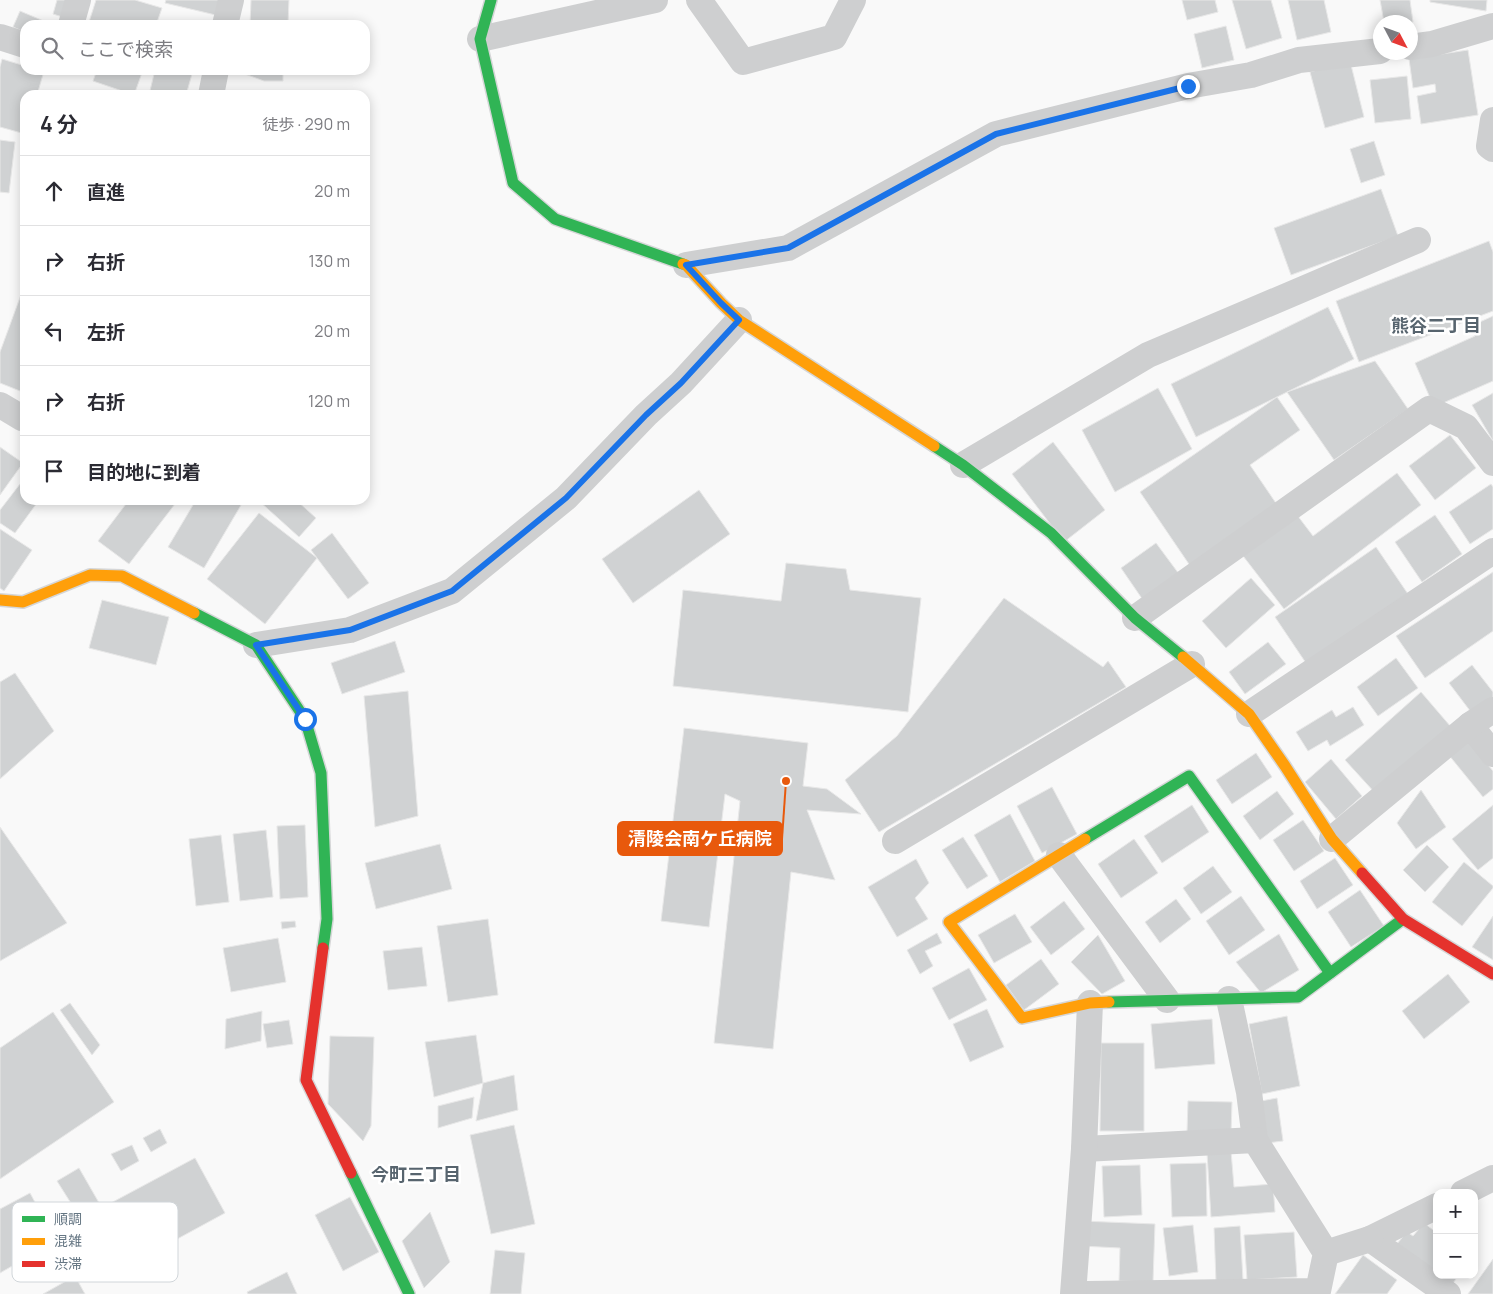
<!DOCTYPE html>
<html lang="ja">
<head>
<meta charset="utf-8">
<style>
	body { margin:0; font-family:Manrope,"Noto Sans JP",sans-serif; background:#f2f2f3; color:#2b2b33 }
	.controls { position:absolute; right:15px; bottom:15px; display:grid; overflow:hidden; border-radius:10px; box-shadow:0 2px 12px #0003 }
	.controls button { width:45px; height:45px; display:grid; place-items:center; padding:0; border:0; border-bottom:1px solid #e1e1e2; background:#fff; color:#2b2b33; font:25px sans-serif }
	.compass { position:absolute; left:1373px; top:15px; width:45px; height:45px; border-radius:50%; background:#fff; box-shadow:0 2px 12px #0003; rotate:131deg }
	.stop { position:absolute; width:15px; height:15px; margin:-11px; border:4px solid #1a73e8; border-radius:50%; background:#fff }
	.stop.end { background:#1a73e8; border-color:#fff; box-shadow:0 1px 5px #0008 }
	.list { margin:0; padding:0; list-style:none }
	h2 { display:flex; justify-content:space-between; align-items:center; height:65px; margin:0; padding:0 20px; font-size:21px }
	h2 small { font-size:16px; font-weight:400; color:#7c7c81 }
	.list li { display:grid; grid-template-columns:32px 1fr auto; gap:15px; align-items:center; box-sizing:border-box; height:70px; padding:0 20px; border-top:1px solid #e1e1e2 }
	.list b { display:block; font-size:19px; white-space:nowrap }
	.list em { font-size:16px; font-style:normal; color:#7c7c81 }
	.icon { flex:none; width:28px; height:28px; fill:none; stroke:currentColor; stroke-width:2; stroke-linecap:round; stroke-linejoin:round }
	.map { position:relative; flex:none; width:1493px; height:1294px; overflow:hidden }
	.search { position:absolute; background:#fff; box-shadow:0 2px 12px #0003; left:20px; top:20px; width:350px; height:55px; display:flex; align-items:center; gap:12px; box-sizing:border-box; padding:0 18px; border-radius:15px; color:#7c7c81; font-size:19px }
	.panel { position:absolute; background:#fff; box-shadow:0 2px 12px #0003; left:20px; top:90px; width:350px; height:415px; border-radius:15px }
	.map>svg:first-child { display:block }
</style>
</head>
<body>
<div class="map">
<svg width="1493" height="1294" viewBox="0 0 1493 1294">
	<rect width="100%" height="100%" fill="#f9f9f9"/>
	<g fill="#d0d2d3" stroke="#e8e8e8">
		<polygon points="57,0 74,0 69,19 53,14"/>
		<polygon points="96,0 135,0 162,8 156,25 99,25 89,22"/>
		<polygon points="166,0 225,0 220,16 165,3"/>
		<polygon points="251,0 289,0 288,25 250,25"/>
		<polygon points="1182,0 1215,0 1218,12 1187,20"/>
		<polygon points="1232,0 1271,0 1282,38 1246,49"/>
		<polygon points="1288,0 1324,0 1331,32 1297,40"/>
		<polygon points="1380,0 1410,0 1413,22 1384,22"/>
		<polygon points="1430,0 1487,0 1486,11 1430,2"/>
		<polygon points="20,11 46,22 45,25 25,25 25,32 13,27"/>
		<polygon points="1226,26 1234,60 1202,68 1194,34"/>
		<polygon points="1468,50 1478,115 1421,124 1417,96 1436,92 1435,84 1413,88 1409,59"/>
		<polygon points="2,59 25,66 25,70 44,71 37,95 25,95 25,134 0,127 0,67"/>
		<polygon points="1350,61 1364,117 1325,128 1310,72"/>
		<polygon points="97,70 143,70 134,95 93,81"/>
		<polygon points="155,70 176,70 192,74 186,95 149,95"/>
		<polygon points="243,70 283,70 283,81 264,81 242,73"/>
		<polygon points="1407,76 1411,119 1375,123 1370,80"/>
		<polygon points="0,140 15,142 9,193 0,192"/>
		<polygon points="1374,141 1385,175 1361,183 1350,149"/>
		<polygon points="1381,189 1398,236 1291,275 1274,228"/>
		<polygon points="1489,241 1493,252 1493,311 1359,362 1336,301"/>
		<polygon points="22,292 25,293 25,393 0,383 0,352"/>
		<polygon points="1328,307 1354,359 1196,437 1171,384"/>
		<polygon points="1493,316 1493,381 1434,407 1415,363 1475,336 1471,326"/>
		<polygon points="1375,361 1408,409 1334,460 1287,392"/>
		<polygon points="1158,388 1192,449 1115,492 1082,430"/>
		<polygon points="1493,393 1493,441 1472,405"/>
		<polygon points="1277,397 1300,430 1250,465 1282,512 1195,573 1140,492"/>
		<polygon points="1450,435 1476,468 1435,500 1409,466"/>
		<polygon points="1053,442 1105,510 1064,542 1012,474"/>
		<polygon points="0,447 23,463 0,495"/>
		<polygon points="1397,473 1421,505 1284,609 1240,552 1294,511 1313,536"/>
		<polygon points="20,484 25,489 25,500 34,500 37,503 15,533 0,523 0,510"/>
		<polygon points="1491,484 1493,487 1493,529 1470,544 1449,512"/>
		<polygon points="699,490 730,534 633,603 602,559"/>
		<polygon points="129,500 178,500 129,564 98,541"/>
		<polygon points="196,500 244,500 204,568 168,547"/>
		<polygon points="258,500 296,500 316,518 299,537"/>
		<polygon points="259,513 317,558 265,624 207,579"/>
		<polygon points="1435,515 1462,554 1422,582 1395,542"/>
		<polygon points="0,529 32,550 4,591 0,588"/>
		<polygon points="332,533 369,583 348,599 311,550"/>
		<polygon points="1156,543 1179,574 1143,600 1121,568"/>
		<polygon points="1376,547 1410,597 1308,666 1275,617"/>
		<polygon points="786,563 846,569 850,590 921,598 908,712 673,686 683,590 781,601"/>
		<polygon points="1493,572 1493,631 1425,678 1396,636"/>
		<polygon points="1251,578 1275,605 1226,648 1202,621"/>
		<polygon points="1004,598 1103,667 1108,661 1126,687 879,832 845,780 897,736"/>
		<polygon points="102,600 169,617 156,665 89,648"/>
		<polygon points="395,641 405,672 342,694 331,663"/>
		<polygon points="1268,642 1286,664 1245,694 1229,672"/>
		<polygon points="1396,658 1418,688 1378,716 1357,687"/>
		<polygon points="1472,665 1493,692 1493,701 1474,716 1449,683"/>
		<polygon points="15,673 54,731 0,779 0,682"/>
		<polygon points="408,691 418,816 375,827 364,696"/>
		<polygon points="1421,692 1451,727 1376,794 1345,760"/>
		<polygon points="1353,707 1364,725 1330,746 1327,740 1308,751 1296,732 1332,710 1336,717"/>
		<polygon points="684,728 808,743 803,786 827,789 861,814 807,810 835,880 791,872 773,1049 714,1043 740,801 725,794 709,927 661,921"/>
		<polygon points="1466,738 1493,771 1493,789 1483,797 1448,754"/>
		<polygon points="1256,753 1272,777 1232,804 1216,780"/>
		<polygon points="1331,759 1362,796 1336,819 1305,782"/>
		<polygon points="1052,787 1077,834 1042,853 1017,806"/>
		<polygon points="1421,790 1446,827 1416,849 1397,823"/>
		<polygon points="1277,791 1294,814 1260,840 1243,816"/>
		<polygon points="1192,805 1209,832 1162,863 1144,836"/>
		<polygon points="1493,805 1493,858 1478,870 1452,839"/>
		<polygon points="1010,814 1035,861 1000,882 974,835"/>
		<polygon points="1303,820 1324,851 1294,871 1273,840"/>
		<polygon points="305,825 308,897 280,899 277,826"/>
		<polygon points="0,827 67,923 0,961"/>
		<polygon points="266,830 273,897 240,901 233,834"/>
		<polygon points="221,835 229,902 196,906 189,839"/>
		<polygon points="963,837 988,876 967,889 942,850"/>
		<polygon points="1134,839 1158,873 1121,898 1098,864"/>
		<polygon points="440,844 452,889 376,909 365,863"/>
		<polygon points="1427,845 1449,867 1425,892 1403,870"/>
		<polygon points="1335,858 1353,885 1317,909 1300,881"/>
		<polygon points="916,859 929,883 915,898 928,919 897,937 868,887"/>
		<polygon points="1464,862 1493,886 1493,888 1462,926 1432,902"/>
		<polygon points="1213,866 1232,892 1201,914 1183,888"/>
		<polygon points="1360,890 1384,926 1351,947 1328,912"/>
		<polygon points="1241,896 1265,930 1229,955 1206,921"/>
		<polygon points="1176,899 1191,919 1160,943 1145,922"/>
		<polygon points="1064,901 1085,929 1051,955 1030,927"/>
		<polygon points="1015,914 1032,942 994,963 978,935"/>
		<polygon points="1493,916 1493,960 1472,947"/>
		<polygon points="488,919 498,995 448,1002 437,926"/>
		<polygon points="295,921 296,927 282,929 281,922"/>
		<polygon points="937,933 942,943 925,951 933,966 920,974 907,950"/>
		<polygon points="1279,934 1299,970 1261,993 1236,962"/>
		<polygon points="1098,935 1125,981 1102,994 1071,962"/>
		<polygon points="278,938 286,982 231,992 223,948"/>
		<polygon points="422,947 427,986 388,990 383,951"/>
		<polygon points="1041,959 1059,984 1024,1010 1006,985"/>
		<polygon points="969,968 987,1000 949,1020 932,988"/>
		<polygon points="1448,974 1470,1002 1424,1039 1402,1011"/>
		<polygon points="70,1003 100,1045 92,1055 60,1010"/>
		<polygon points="987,1009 1004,1047 970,1062 953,1024"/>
		<polygon points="262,1011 261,1041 225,1049 226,1019"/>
		<polygon points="53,1012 114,1102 0,1179 0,1048"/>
		<polygon points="1287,1016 1300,1086 1262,1094 1249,1024"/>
		<polygon points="1212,1019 1215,1064 1155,1069 1151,1024"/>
		<polygon points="289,1020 293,1044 267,1048 263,1024"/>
		<polygon points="476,1035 483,1083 434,1097 425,1042"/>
		<polygon points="330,1036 374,1037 371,1126 363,1141 328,1104"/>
		<polygon points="1101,1043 1144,1043 1144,1131 1100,1131"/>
		<polygon points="514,1075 518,1110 476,1121 483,1083"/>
		<polygon points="474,1097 472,1118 438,1128 438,1106"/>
		<polygon points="1277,1098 1283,1141 1267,1143 1261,1101"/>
		<polygon points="1188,1101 1232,1102 1231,1133 1187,1132"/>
		<polygon points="514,1125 535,1224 491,1234 470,1135"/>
		<polygon points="160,1129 167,1143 151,1152 143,1138"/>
		<polygon points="132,1145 139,1161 121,1171 111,1154"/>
		<polygon points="1231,1151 1234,1187 1273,1184 1275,1212 1211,1217 1207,1153"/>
		<polygon points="195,1158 225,1213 111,1275 81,1219"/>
		<polygon points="1206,1163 1207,1216 1172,1217 1170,1164"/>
		<polygon points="1140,1165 1142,1215 1104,1217 1102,1166"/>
		<polygon points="79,1168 102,1208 81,1219 57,1181"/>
		<polygon points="30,1193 65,1258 30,1278 21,1261 0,1273 0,1209"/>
		<polygon points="350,1197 379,1252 343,1271 315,1215"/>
		<polygon points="430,1212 450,1262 424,1288 402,1241"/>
		<polygon points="1082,1221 1155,1224 1153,1282 1119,1281 1120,1248 1081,1246"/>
		<polygon points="1424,1223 1437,1233 1437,1275 1459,1275 1450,1287 1396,1245 1407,1232 1413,1236"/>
		<polygon points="1193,1225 1198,1272 1169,1276 1163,1228"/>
		<polygon points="1240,1226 1243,1280 1216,1282 1214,1228"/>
		<polygon points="1294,1232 1297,1277 1247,1280 1244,1235"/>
		<polygon points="495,1250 525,1253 521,1294 490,1294"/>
		<polygon points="1363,1255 1397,1280 1387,1294 1335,1294"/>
		<polygon points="1493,1259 1493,1294 1468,1294"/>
		<polygon points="287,1272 297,1294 248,1294 247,1292"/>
		<polygon points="75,1276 85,1294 43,1294"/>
	</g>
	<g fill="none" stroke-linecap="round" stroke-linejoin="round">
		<defs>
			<g id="fast">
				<polyline points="491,0 480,39 513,183 555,219 683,264"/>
				<polyline points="934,446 963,465 1051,533 1135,618 1183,657"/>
				<polyline points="194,613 256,645 305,719 321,773 327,919 323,948"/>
				<polyline points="1085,839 1189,776 1330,973"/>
				<polyline points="1109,1002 1298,997 1403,919"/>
				<polyline points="351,1173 409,1294"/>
			</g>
			<g id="slow">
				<polyline points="683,264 686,265 721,303 739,320 934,446"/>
				<polyline points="0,600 23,602 90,575 122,576 194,613"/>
				<polyline points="1183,657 1249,714 1285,766 1332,839 1362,873"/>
				<polyline points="1085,839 949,922 1022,1018 1090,1003 1109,1002"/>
			</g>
			<g id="jam">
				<polyline points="1362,873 1403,919 1493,974"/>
				<polyline points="323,948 306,1080 351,1173"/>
			</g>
		</defs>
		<use href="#fast" stroke="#d5d6d7" stroke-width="14"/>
		<use href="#slow" stroke="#d5d6d7" stroke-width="14"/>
		<use href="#jam" stroke="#d5d6d7" stroke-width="14"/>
		<g stroke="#cecfd0" stroke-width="26">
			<polyline points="699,0 743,62 834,37 853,0"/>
			<polyline points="71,25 78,0"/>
			<polyline points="225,25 231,0"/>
			<polyline points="0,37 25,45"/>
			<polyline points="480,39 655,0"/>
			<polyline points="1410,47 1432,44 1493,26"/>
			<polyline points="211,95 216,70"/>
			<polyline points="1493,120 1489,146 1493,149"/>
			<polyline points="686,265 788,248 996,134 1188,86 1251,75 1299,60 1380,51"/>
			<polyline points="0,405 22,418 25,417"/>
			<polyline points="963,465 1148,355 1418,240"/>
			<polyline points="1135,618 1429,409 1466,427 1493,463"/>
			<polyline points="256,645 350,630 452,591 566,498 646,415 681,383 739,320"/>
			<polyline points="1249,714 1493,551"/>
			<polyline points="1470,725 1493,754"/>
			<polyline points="1332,839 1470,725 1493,710"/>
			<polyline points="895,841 1192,664"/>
			<polyline points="1059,855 1167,1000"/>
			<polyline points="1229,999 1249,1092 1255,1140"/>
			<polyline points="1084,1149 1255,1140 1326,1253 1318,1291 1087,1294"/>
			<polyline points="1463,1193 1493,1178"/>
			<polyline points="1437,1206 1370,1239 1448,1294"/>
			<polyline points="1326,1253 1370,1239"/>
			<polyline points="1073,1294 1084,1149 1090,1003"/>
		</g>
		<use href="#fast" stroke="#30b455" stroke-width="11"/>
		<use href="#slow" stroke="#ff9f0a" stroke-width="11"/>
		<use href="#jam" stroke="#e5322d" stroke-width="11"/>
	</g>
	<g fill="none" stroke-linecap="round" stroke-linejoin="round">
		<polyline stroke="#1a73e8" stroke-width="6" points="305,719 256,645 350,630 452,591 566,498 646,415 681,383 739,320 721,303 686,265 788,248 996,134 1188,86"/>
	</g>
	<g text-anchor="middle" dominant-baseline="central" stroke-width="5" stroke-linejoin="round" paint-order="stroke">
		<g font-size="18" font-weight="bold" fill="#57646e" stroke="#fff">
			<text x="1436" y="325">熊谷二丁目</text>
			<text x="416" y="1174">今町三丁目</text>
		</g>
	</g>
	<rect x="12" y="1202" width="166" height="80" rx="8" fill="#fff" stroke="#d1d6da" stroke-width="1"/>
	<rect x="22" y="1216" width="23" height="6" fill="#30b455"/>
	<rect x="22" y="1238" width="23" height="7" fill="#ff9f0a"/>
	<rect x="22" y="1261" width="23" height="6" fill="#e5322d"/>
	<g font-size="14" fill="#657683">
		<text x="54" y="1224">順調</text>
		<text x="54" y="1246">混雑</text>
		<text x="54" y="1269">渋滞</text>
	</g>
	<path fill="none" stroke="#e8590c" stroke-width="2" d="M786 781L782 839"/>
	<circle fill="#e8590c" stroke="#fff" stroke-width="2" cx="786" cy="781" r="5"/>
	<rect fill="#e8590c" stroke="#e8590c" stroke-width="2" x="618" y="822" width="164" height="33" rx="5"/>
	<g font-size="18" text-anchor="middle" font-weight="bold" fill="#fff">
		<text x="700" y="845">清陵会南ケ丘病院</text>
	</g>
</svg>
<div class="controls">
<button>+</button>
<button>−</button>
</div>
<svg class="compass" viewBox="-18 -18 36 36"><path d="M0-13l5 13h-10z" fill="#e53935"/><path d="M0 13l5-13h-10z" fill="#7c7c81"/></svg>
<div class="stop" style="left:305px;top:719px"></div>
<div class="stop end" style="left:1188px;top:86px"></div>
<div class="search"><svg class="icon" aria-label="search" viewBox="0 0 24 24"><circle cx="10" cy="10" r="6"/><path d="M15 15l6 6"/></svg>ここで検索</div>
<section class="panel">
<h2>4 分<small>徒歩 · 290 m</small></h2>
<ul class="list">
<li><svg class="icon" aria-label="ahead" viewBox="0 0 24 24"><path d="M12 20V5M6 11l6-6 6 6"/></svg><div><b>直進</b></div><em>20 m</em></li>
<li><svg class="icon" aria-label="right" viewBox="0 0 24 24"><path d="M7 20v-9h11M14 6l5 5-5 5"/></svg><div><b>右折</b></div><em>130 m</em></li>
<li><svg class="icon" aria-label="left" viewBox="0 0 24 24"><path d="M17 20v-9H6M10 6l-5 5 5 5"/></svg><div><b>左折</b></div><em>20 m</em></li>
<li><svg class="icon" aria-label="right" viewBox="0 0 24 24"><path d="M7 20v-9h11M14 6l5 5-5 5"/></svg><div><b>右折</b></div><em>120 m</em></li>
<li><svg class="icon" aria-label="arrive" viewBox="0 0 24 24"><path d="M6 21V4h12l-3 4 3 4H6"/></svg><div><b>目的地に到着</b></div></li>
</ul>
</section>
</div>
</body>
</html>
